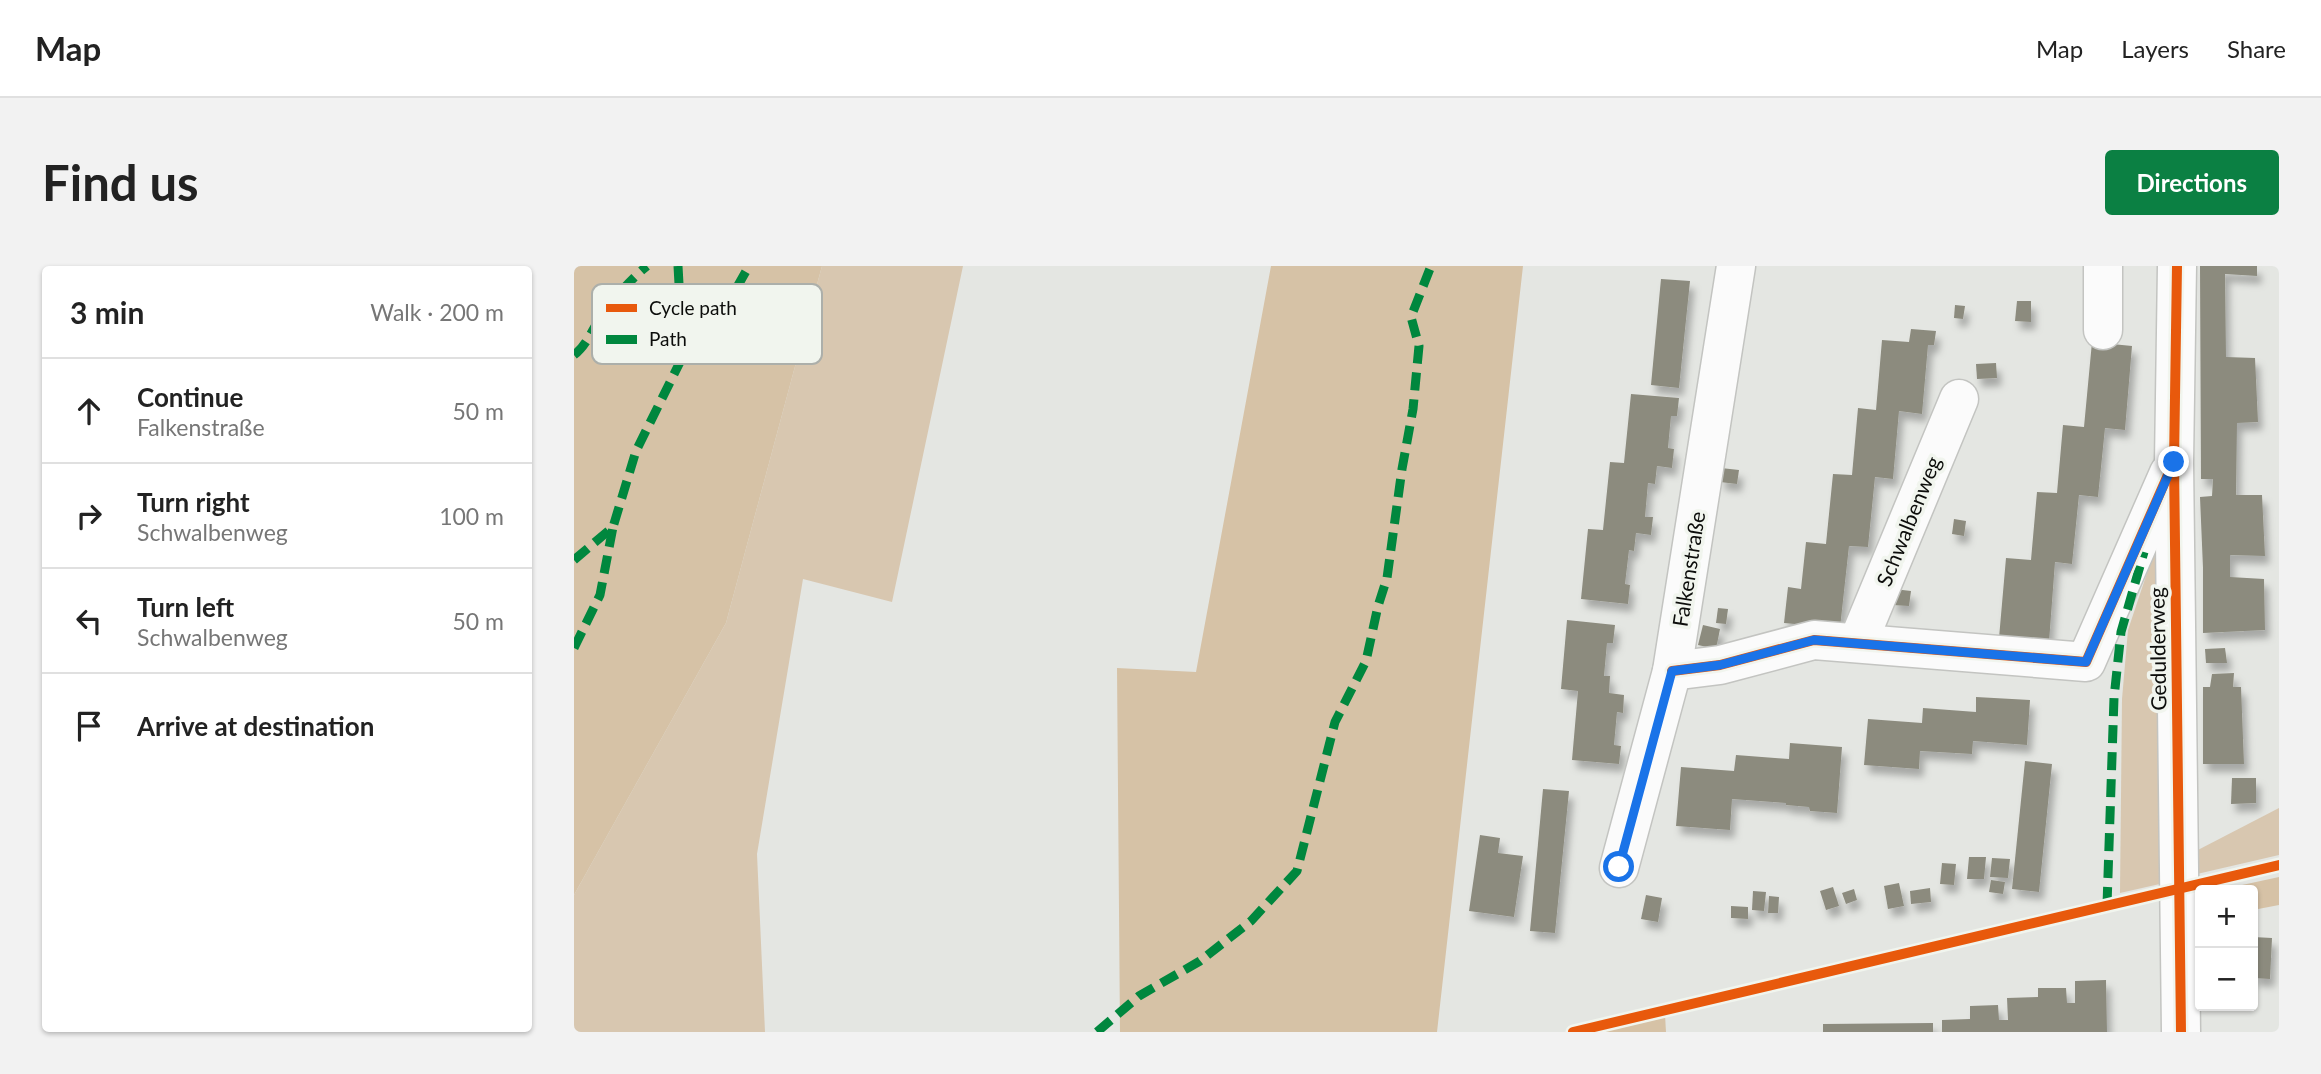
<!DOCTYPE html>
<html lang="en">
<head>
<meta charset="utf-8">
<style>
	body { margin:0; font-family:Lato,sans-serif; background:#f2f2f2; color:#222 }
	.controls { position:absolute; right:21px; bottom:21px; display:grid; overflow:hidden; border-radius:7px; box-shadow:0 2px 5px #0004 }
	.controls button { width:63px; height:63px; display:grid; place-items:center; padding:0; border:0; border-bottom:2px solid #e0e0e0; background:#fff; color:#222; font:35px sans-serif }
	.stop { position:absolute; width:21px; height:21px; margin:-16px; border:5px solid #1a73e8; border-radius:50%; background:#fff }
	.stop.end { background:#1a73e8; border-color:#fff; box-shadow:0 2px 7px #0008 }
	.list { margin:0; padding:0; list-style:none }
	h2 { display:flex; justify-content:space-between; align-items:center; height:91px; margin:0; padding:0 28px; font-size:30px }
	h2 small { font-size:23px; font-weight:400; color:#767676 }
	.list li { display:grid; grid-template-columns:46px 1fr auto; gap:21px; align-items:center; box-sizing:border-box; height:105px; padding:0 28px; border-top:2px solid #e0e0e0 }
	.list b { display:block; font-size:26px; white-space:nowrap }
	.list p { margin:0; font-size:23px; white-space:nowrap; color:#767676 }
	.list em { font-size:23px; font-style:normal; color:#767676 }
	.icon { flex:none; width:38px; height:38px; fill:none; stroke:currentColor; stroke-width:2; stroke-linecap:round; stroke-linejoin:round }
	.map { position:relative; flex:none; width:1705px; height:766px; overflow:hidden; border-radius:7px }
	header { display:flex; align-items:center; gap:42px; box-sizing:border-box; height:98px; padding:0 35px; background:#fff; border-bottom:2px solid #e0e0e0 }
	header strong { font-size:33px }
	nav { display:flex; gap:38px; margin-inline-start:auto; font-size:24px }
	.intro { display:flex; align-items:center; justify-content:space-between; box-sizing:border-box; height:168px; padding:0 42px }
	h1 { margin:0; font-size:49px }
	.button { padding:18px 32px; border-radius:7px; background:#0b8043; color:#fff; font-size:24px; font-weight:700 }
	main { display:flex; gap:42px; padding:0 42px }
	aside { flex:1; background:#fff; border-radius:7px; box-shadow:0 2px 5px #0004 }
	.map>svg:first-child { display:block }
</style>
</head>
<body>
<header>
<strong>Map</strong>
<nav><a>Map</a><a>Layers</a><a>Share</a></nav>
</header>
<div class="intro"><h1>Find us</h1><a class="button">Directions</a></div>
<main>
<aside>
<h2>3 min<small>Walk · 200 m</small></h2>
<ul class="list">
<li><svg class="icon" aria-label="ahead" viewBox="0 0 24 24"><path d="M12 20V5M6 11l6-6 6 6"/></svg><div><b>Continue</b><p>Falkenstraße</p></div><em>50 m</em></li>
<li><svg class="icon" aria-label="right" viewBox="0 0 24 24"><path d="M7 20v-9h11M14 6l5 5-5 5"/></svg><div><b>Turn right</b><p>Schwalbenweg</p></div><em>100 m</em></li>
<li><svg class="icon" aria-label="left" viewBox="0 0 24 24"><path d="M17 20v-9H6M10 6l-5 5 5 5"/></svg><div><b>Turn left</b><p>Schwalbenweg</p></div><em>50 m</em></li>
<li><svg class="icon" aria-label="arrive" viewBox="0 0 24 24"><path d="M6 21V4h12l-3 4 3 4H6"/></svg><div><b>Arrive at destination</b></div></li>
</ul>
</aside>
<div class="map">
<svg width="1705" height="766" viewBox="0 0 1705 766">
	<defs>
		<filter id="shadow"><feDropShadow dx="4.5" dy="8" stdDeviation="3.5" flood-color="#0004"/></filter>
	</defs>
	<rect width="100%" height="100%" fill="#e4e6e2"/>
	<g fill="#d8c7b0">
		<polygon points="248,0 389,0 318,336 229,313 183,588 191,766 0,766 0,629 152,357"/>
		<polygon points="1595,241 1599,615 1546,627 1548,433 1554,364"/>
		<polygon points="1705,542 1705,589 1623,608 1620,586"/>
	</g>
	<g fill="#d6c2a6">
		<polygon points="0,0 248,0 152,357 0,629"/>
		<polygon points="697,0 949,0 863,766 546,766 543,402 622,406"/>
		<polygon points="1705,611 1705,639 1679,644 1679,624 1645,624"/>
		<polygon points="1091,749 1092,766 1021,766"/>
	</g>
	<g fill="#8c8b7e" filter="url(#shadow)">
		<polygon points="1626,0 1683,0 1683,10 1651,8 1652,91 1681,92 1684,156 1663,157 1662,229 1688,229 1691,290 1656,289 1656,311 1690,313 1691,364 1629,367 1629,302 1626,231 1638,230 1639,213 1627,213"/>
		<polygon points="1087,13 1116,15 1105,122 1077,119"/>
		<polygon points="1443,35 1457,35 1457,56 1441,55"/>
		<polygon points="1381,39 1391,40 1389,53 1380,52"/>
		<polygon points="1337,63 1362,65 1360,79 1354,79 1348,148 1325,145 1319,213 1301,211 1294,281 1275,280 1266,362 1210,357 1214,321 1227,323 1232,276 1252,278 1259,208 1278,209 1284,142 1302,144 1308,74 1335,76"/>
		<polygon points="1518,76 1558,80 1551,164 1531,162 1524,231 1505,229 1498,298 1481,296 1475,376 1425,372 1432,292 1457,294 1463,226 1483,227 1489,159 1510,161"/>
		<polygon points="1422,97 1423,112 1403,113 1402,98"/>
		<polygon points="1057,128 1105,132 1103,150 1097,150 1094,182 1100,183 1098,202 1083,200 1081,218 1074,217 1071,251 1079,251 1077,269 1062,267 1060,285 1055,284 1051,318 1056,319 1054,338 1007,333 1014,263 1029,264 1036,196 1050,197"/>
		<polygon points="1147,202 1165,204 1163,218 1146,216"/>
		<polygon points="1380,253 1392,255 1390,270 1378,268"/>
		<polygon points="1320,323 1337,325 1335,340 1318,339"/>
		<polygon points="1144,342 1154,343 1152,358 1142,357"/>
		<polygon points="993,354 1041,359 1039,377 1033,377 1030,410 1036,410 1035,427 1050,429 1049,447 1043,446 1040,479 1047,480 1045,498 998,494 1004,425 987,423"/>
		<polygon points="1129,359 1146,363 1142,383 1124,379"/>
		<polygon points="1651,382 1653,397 1632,397 1631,383"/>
		<polygon points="1660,407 1659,421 1667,421 1670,498 1629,498 1629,421 1636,421 1638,408"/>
		<polygon points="1402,431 1456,434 1453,479 1399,475 1398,488 1346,485 1345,503 1290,499 1294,453 1348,457 1349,442 1402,446"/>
		<polygon points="1216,477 1268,481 1263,547 1236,545 1235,541 1212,539 1212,537 1158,533 1156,564 1102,560 1107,501 1160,505 1162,489 1215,493"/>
		<polygon points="1451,495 1478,498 1465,626 1438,623"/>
		<polygon points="1658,512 1682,512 1682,537 1657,538"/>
		<polygon points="969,523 995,525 981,667 956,665"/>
		<polygon points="906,569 926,572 924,587 949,590 940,651 895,645"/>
		<polygon points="1395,591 1412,591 1410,613 1393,613"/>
		<polygon points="1418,592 1436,593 1434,612 1416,611"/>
		<polygon points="1368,597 1382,598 1380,619 1366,618"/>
		<polygon points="1417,614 1431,616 1429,628 1415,626"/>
		<polygon points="1325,617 1330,640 1314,643 1310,620"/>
		<polygon points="1259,621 1265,640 1252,644 1246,625"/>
		<polygon points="1356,622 1357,636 1337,638 1336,625"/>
		<polygon points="1280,623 1283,634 1272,638 1268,627"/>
		<polygon points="1179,625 1192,626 1190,645 1178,644"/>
		<polygon points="1072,629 1088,632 1084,656 1067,653"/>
		<polygon points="1195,630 1205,631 1204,647 1194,647"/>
		<polygon points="1157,640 1174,641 1174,653 1157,652"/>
		<polygon points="1679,671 1698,672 1696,713 1679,712"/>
		<polygon points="1532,714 1533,766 1368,766 1368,754 1396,753 1396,740 1424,739 1425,754 1434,754 1433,732 1464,731 1464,722 1492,722 1493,737 1501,737 1501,715"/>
		<polygon points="1359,757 1359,766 1249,766 1249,758"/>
	</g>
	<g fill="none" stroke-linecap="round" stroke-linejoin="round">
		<defs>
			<g id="minor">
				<polyline points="1603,0 1600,196 1607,766"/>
				<polyline points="1529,64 1529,0"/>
				<polyline points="1284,376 1385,133"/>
				<polyline points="1098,405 1146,399 1240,374 1512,396 1595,207"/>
				<polyline points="1045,602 1098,405 1162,0"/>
			</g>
		</defs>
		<use href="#minor" stroke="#c3c4c1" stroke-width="41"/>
		<use href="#minor" stroke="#fbfbfb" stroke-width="38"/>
		<g stroke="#00873e" stroke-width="9" stroke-dasharray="18 9" stroke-linecap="butt">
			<polyline points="104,0 109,90"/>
			<path d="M 0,89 C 13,79 19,62 28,49 C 41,31 57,13 73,0"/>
			<polyline points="0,294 39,261 62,185 109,90 150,44 175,0"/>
			<polyline points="0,382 26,329 39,261"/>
			<polyline points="1533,639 1540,432 1547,366 1570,286"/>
			<polyline points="523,766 565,730 626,695 677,655 723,605 761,456 792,395 804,340 813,312 828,203 839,143 845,80 837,51 857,0"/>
		</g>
		<defs>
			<g id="cycleway">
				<polyline points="1603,0 1600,196 1607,766"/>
				<polyline points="1098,405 1146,399 1240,374 1512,396 1597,202"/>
				<polyline points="999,766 1705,599"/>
			</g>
		</defs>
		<use href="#cycleway" stroke="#f1f5ee" stroke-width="15"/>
		<use href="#cycleway" stroke="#e8590c" stroke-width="10"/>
	</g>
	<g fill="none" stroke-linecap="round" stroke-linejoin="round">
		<polyline stroke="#1a73e8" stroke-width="9" points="1045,601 1098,405 1146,399 1240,374 1512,396 1600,196"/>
	</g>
	<g text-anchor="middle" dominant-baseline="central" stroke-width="7" stroke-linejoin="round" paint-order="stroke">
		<g font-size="21" fill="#0c0d0b" stroke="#f1f5ee">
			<text transform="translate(1334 255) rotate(-68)">Schwalbenweg</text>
			<text transform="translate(1114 303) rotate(-81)">Falkenstraße</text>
			<text transform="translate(1583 383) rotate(-91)">Gedulderweg</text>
		</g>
	</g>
	<rect x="18" y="18" width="230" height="80" rx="10" fill="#f1f5ee" stroke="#acafaa" stroke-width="2"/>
	<rect x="32" y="38" width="31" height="8" fill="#e8590c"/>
	<rect x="32" y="69" width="31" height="9" fill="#00873e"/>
	<g font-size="19" fill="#0c0d0b">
		<text x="75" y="49">Cycle path</text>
		<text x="75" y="80">Path</text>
	</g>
</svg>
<div class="controls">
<button>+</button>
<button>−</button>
</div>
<div class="stop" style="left:1045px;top:601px"></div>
<div class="stop end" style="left:1600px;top:196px"></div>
</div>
</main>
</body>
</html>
